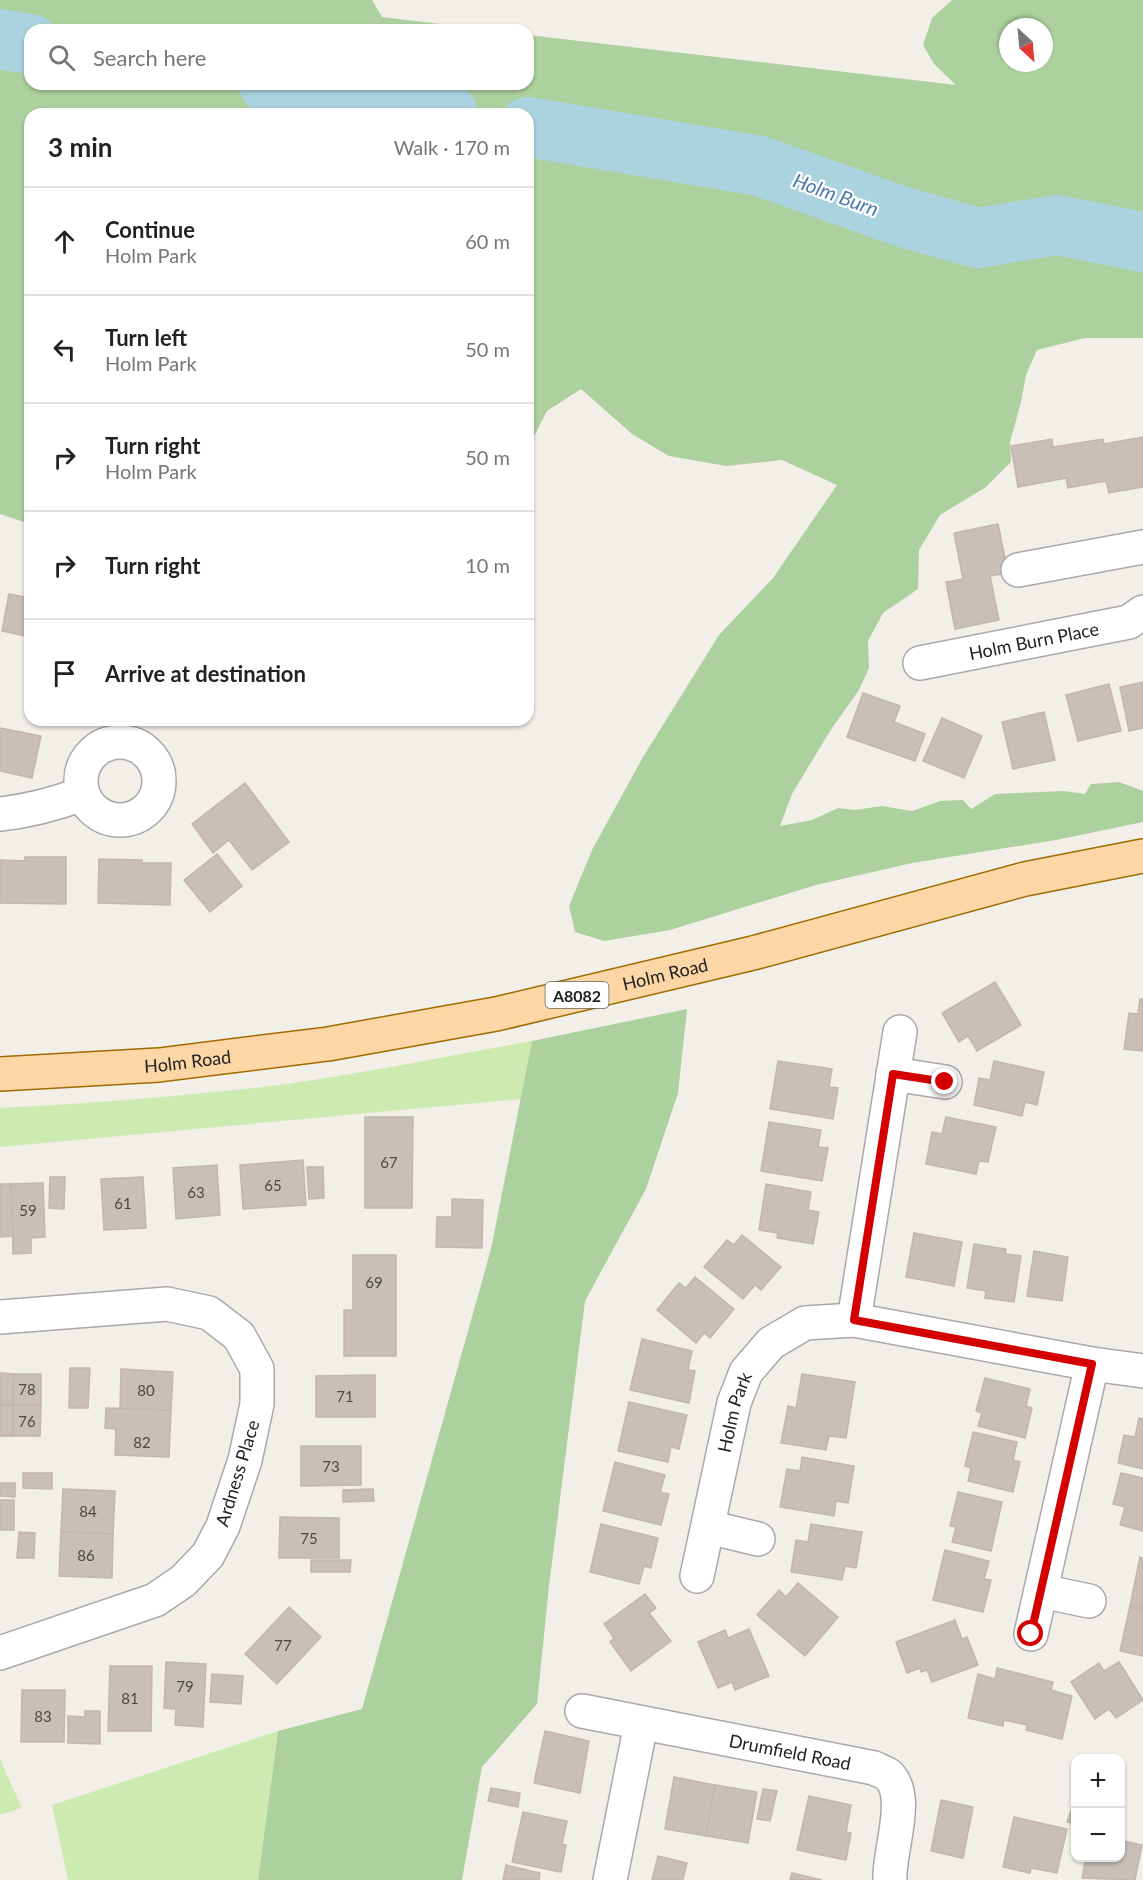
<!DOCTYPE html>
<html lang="en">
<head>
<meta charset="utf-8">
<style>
	body { margin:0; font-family:Lato,sans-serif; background:#f2f2f2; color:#222 }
	.controls { position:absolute; right:18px; bottom:18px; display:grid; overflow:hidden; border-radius:12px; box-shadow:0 2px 4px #0004 }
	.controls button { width:54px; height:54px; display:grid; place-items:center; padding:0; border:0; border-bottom:2px solid #e0e0e0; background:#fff; color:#222; font:30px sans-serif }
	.compass { position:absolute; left:999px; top:18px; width:54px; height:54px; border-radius:50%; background:#fff; box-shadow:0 2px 4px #0004; rotate:154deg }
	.stop { position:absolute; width:18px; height:18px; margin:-14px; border:4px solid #d40000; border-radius:50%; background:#fff }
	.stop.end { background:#d40000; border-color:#fff; box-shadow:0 2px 6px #0008 }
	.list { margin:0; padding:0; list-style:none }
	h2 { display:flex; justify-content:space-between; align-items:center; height:78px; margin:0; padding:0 24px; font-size:26px }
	h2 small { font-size:20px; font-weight:400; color:#767676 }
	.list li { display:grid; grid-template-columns:39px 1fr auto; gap:18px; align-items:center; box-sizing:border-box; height:108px; padding:0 24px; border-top:2px solid #e0e0e0 }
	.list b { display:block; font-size:22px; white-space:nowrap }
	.list p { margin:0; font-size:20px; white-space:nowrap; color:#767676 }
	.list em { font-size:20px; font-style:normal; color:#767676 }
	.icon { flex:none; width:33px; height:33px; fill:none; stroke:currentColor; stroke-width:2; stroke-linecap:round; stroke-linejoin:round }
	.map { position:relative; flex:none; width:1143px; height:1880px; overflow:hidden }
	.search { position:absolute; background:#fff; box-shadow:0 2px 4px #0004; left:24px; top:24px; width:510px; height:66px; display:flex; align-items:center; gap:15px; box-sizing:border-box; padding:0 21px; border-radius:18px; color:#767676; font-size:22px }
	.panel { position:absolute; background:#fff; box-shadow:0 2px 4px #0004; left:24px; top:108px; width:510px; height:618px; border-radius:18px }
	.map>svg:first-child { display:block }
</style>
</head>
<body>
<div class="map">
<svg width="1143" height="1880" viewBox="0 0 1143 1880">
	<rect width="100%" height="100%" fill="#f2efe9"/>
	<g fill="#cdebb0">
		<path d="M 532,1041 L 521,1099 L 0,1147 L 0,1108 C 85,1104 170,1097 254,1088 C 347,1077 440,1057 532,1041 Z"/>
		<polygon points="278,1731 258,1880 68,1880 52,1805"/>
		<polygon points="0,1759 22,1808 0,1815"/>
	</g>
	<g fill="#add19e" fill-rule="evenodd">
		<path d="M 0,0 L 372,0 L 382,17 L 489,30 L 30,30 L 30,84 L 528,84 L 528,35 L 956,85 L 934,64 L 923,45 L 932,18 L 952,0 L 1143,0 L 1143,338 L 1085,338 L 1037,350 L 1026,375 L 1021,402 L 1010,442 L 1011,462 L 986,487 L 940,515 L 919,550 L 918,589 L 883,613 L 868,641 L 869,668 L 859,690 L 830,731 L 792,794 L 780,826 L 812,820 L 838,808 L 855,810 L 882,806 L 912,811 L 940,801 L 963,800 L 971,809 L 995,794 L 1064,791 L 1085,794 L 1091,784 L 1119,782 L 1143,791 L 1143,822 L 1056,840 L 912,863 L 816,885 L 670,930 L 604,941 L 575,932 L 569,906 L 592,850 L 643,757 L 719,635 L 773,578 L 837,485 L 782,460 L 726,466 L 669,456 L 632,434 L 581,389 L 547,411 L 528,448 L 528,114 L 30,114 L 30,524 L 0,514 ZM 1008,27 L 1044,27 L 1044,63 L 1008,63 Z"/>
		<polygon points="687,1009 678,1093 646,1189 585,1301 549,1586 537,1704 482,1767 462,1880 258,1880 278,1731 362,1709 491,1249 532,1041"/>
	</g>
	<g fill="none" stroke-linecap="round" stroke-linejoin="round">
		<g stroke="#aad3df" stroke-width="60">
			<polyline points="0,39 30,44"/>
			<polyline points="269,84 448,114"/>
			<polyline points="528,127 760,166 903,217 978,238 1057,225 1143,242"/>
		</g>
	</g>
	<g fill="#c7bfb8" stroke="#c4b6ab" stroke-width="1.5">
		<polygon points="1143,437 1143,487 1109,493 1106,481 1068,488 1066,478 1018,487 1011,446 1052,439 1053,447 1103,439 1104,444"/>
		<polygon points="998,524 1008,573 990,576 999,620 955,629 946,582 963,579 954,533"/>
		<polygon points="9,594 30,598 30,637 2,631"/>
		<polygon points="1143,682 1143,728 1129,731 1120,687"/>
		<polygon points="1109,684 1121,731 1078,741 1066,695"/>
		<polygon points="863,693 900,706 894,722 925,734 915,761 847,737"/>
		<polygon points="1044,712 1055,760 1013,769 1002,722"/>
		<polygon points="942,718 982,736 964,778 923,761"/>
		<polygon points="0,728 41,736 32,778 0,771"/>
		<polygon points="245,783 289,842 252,870 229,840 213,853 192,824"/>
		<polygon points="217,854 242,886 210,912 184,880"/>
		<polygon points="25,857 66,857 66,904 0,903 0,860 25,861"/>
		<polygon points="99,859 142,860 142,863 171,863 170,905 98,903"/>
		<polygon points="995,982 1021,1025 977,1051 968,1036 959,1042 942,1013"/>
		<polygon points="1140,999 1143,999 1143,1051 1124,1049 1129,1013 1138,1014"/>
		<polygon points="778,1061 832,1069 829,1087 838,1088 833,1119 770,1109"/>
		<polygon points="994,1061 1044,1072 1037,1105 1025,1102 1022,1116 974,1105 979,1078 990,1080"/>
		<polygon points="365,1117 413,1117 412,1208 365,1208"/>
		<polygon points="946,1117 996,1127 988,1162 979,1161 976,1174 926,1164 932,1132 942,1134"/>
		<polygon points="769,1122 821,1130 818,1147 828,1148 822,1181 761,1171"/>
		<polygon points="303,1160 306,1205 243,1209 240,1165"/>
		<polygon points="217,1165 220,1215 176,1219 173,1168"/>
		<polygon points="307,1167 323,1167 324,1198 309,1199"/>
		<polygon points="50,1177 65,1177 64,1209 49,1208"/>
		<polygon points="143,1177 146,1228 104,1230 101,1179"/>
		<polygon points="43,1183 45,1237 31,1238 31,1253 13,1254 11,1184"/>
		<polygon points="0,1184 11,1184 13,1236 0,1237"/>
		<polygon points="766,1184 811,1192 808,1210 819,1212 813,1244 777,1238 778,1233 759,1230"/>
		<polygon points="452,1199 483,1200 482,1248 436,1247 437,1217 452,1217"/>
		<polygon points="914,1233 962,1242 954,1286 906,1277"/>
		<polygon points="742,1235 781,1267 761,1290 755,1285 743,1299 704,1267 727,1240 734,1245"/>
		<polygon points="974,1244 1006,1249 1005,1254 1021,1256 1014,1302 985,1298 986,1291 967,1288"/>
		<polygon points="1034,1251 1068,1257 1062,1301 1027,1296"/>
		<polygon points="353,1255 396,1255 396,1356 344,1356 344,1310 353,1310"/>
		<polygon points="695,1277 734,1309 710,1338 704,1333 696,1343 657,1310 679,1283 686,1288"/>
		<polygon points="642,1339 692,1351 688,1370 695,1371 689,1403 630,1390"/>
		<polygon points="70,1368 90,1368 88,1408 69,1408"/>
		<polygon points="121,1369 173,1372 171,1410 120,1409"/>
		<polygon points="0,1373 14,1374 13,1405 0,1405"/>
		<polygon points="14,1374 41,1374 41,1405 13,1405"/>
		<polygon points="802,1374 855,1382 846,1438 829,1436 826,1450 781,1443 788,1406 796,1408"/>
		<polygon points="375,1375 375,1417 316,1417 316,1376"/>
		<polygon points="985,1378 1030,1389 1026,1406 1032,1408 1025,1438 978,1426 982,1413 976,1411"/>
		<polygon points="629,1402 687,1415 679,1449 671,1447 668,1462 618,1451"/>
		<rect x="0" y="1405" width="13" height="31"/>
		<polygon points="13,1405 41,1405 40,1436 13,1436"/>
		<polygon points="106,1408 171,1410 169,1457 115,1455 116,1429 105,1428"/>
		<polygon points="1139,1418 1143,1419 1143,1469 1118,1463 1124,1435 1135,1437"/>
		<polygon points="973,1432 1017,1442 1013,1460 1020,1462 1013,1492 968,1481 971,1468 965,1466"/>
		<polygon points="301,1446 361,1446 361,1485 301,1486"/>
		<polygon points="802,1457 854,1466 848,1503 836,1501 834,1516 780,1507 787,1469 800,1471"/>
		<polygon points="615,1462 665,1475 660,1492 669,1494 661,1525 603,1511"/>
		<polygon points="23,1473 52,1473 52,1489 23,1488"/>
		<polygon points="1121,1473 1143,1478 1143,1531 1120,1525 1125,1507 1113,1504"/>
		<polygon points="0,1483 15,1483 15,1497 0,1496"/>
		<polygon points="63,1489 115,1491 113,1534 61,1532"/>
		<polygon points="373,1489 374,1501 343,1502 343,1490"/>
		<polygon points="958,1492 1002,1502 991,1551 952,1542 956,1527 950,1526"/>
		<rect x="0" y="1500" width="14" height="30"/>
		<polygon points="280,1517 339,1518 339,1558 279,1558"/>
		<polygon points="601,1524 658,1538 651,1568 644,1566 639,1584 590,1572"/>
		<polygon points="811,1524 862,1532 856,1568 845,1566 842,1580 791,1572 796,1540 808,1542"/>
		<polygon points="19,1532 35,1533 34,1558 17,1558"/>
		<polygon points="61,1532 113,1534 112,1578 59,1576"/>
		<polygon points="945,1550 989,1561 984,1579 991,1580 983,1612 933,1600"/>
		<polygon points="1140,1557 1143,1558 1143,1609 1130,1606"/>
		<polygon points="311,1560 351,1560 350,1572 311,1572"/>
		<polygon points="798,1583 838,1617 805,1656 757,1615 779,1590 786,1597"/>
		<polygon points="645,1594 656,1608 649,1613 671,1641 631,1671 610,1642 614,1638 604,1624"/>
		<polygon points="1130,1606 1143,1609 1143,1656 1120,1651"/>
		<polygon points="289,1607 321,1637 277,1684 245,1654"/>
		<polygon points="955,1620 962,1639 967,1637 978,1665 932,1682 927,1670 921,1672 920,1668 907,1673 896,1642"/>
		<polygon points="749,1629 769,1676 735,1690 732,1682 718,1688 698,1642 725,1630 728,1638"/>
		<polygon points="166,1662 206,1664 203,1727 175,1725 176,1709 164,1708"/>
		<polygon points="1119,1662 1143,1700 1116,1718 1109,1709 1095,1719 1071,1682 1099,1663 1104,1671"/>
		<polygon points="110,1666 152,1666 151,1731 108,1731"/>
		<polygon points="997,1668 1053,1682 1051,1690 1072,1696 1062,1739 1026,1730 1027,1725 1004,1720 1003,1726 968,1718 978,1674 995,1679"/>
		<polygon points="212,1674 243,1676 241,1704 210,1702"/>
		<polygon points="22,1690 65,1690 64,1742 21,1742"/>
		<polygon points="85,1711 100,1711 100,1744 68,1743 68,1716 85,1717"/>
		<polygon points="545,1731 589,1741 580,1793 534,1783"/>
		<polygon points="674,1777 715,1785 706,1836 665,1829"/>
		<polygon points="715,1785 757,1792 748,1843 706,1836"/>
		<polygon points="491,1788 520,1793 518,1807 488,1801"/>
		<polygon points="763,1789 777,1791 770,1821 757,1819"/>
		<polygon points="809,1796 851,1805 846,1832 851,1833 846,1860 797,1850"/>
		<polygon points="1076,1797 1076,1825 1067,1822"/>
		<polygon points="941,1800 973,1807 963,1858 931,1851"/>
		<polygon points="523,1812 567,1821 562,1844 566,1845 561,1872 512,1862"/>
		<polygon points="1014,1817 1067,1829 1057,1873 1031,1868 1030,1873 1003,1867"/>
		<polygon points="1120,1840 1142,1845 1135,1880 1082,1878 1086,1858 1120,1858"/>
		<polygon points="658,1856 687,1863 683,1880 652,1880"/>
		<polygon points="506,1865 540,1873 539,1880 503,1880"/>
		<polygon points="792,1873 822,1880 790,1880"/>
	</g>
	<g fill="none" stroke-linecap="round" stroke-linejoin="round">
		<defs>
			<g id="minor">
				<polyline points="1018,570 1143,547"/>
				<path id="s1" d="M 920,663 L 1129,622 L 1143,612"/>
				<circle cx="120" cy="781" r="39"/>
				<path d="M 0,814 C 29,811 55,804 82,794"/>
				<polyline points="893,1074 945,1082"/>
				<polyline points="0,1317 167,1304 209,1313 239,1336 257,1369 257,1404 245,1460 223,1526 208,1555 183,1581 155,1600 0,1653"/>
				<polyline points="854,1320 900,1032"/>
				<polyline points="708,1527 758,1539"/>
				<path id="s2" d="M 697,1576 L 734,1403 L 746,1372 L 771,1343 L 805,1323 L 854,1320 L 1092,1364 L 1143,1371"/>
				<polyline points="1041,1591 1089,1601"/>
				<polyline points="1031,1634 1092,1364"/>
				<path id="s3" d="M 582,1711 L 874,1768 C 878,1770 883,1772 887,1774 C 912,1794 888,1852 890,1880"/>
				<polyline points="610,1880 641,1724"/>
			</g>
			<g id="major">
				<path id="s4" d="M 0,1074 L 159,1065 L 328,1044 L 496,1014 L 753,953 L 1025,879 L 1143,856"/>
			</g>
		</defs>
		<use href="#minor" stroke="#a9a9a9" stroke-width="36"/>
		<use href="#major" stroke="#a06b00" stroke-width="36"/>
		<use href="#minor" stroke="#fff" stroke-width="33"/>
		<use href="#major" stroke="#fcd6a4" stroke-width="33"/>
	</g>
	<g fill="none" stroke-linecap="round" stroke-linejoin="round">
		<polyline stroke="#d40000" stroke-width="8" points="945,1082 893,1074 854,1320 1092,1364 1031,1634"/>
	</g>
	<g text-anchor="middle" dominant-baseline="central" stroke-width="4.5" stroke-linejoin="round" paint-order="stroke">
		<g font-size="15" fill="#4b4948">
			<text x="389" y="1162">67</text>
			<text x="273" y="1185">65</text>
			<text x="196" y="1192">63</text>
			<text x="123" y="1203">61</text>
			<text x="28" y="1210">59</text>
			<text x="374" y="1282">69</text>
			<text x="27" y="1389">78</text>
			<text x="146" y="1390">80</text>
			<text x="345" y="1396">71</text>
			<text x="27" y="1421">76</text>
			<text x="142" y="1442">82</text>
			<text x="331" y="1466">73</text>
			<text x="88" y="1511">84</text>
			<text x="309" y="1538">75</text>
			<text x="86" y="1555">86</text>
			<text x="283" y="1645">77</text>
			<text x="185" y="1686">79</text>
			<text x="130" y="1698">81</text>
			<text x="43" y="1716">83</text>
		</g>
		<rect fill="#fff" stroke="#646464" stroke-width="1.5" x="545.5" y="982" width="63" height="26" rx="4.5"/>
		<g font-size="16" font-weight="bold" fill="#222">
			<text x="577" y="995">A8082</text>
		</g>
		<g font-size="18" fill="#222" stroke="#fff">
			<text stroke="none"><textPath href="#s1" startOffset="116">Holm Burn Place</textPath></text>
			<text stroke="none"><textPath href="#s4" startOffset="674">Holm Road</textPath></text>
			<text stroke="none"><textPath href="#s4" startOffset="188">Holm Road</textPath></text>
			<text stroke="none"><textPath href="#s2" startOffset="168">Holm Park</textPath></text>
			<text transform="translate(237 1473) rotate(-73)">Ardness Place</text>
			<text stroke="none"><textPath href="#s3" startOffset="212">Drumfield Road</textPath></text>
		</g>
		<g font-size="20" font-style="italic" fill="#4a7aab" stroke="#fff">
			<text transform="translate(836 194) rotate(20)">Holm Burn</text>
		</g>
	</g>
</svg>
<div class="controls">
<button>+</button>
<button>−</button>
</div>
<svg class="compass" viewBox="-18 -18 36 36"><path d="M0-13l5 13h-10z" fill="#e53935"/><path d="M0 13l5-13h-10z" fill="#767676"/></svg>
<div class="stop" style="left:1031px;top:1634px"></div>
<div class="stop end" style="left:945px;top:1082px"></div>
<div class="search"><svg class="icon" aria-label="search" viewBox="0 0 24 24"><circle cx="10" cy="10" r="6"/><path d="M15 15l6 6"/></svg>Search here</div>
<section class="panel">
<h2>3 min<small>Walk · 170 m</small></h2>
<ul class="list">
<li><svg class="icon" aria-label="ahead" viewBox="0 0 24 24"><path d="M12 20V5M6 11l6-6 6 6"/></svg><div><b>Continue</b><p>Holm Park</p></div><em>60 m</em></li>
<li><svg class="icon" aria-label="left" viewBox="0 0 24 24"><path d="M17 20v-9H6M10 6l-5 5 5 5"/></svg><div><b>Turn left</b><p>Holm Park</p></div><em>50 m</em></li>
<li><svg class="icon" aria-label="right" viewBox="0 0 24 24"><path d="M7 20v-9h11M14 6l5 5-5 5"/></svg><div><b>Turn right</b><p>Holm Park</p></div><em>50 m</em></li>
<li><svg class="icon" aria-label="right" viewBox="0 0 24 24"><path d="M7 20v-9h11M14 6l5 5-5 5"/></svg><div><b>Turn right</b></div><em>10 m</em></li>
<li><svg class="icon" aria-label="arrive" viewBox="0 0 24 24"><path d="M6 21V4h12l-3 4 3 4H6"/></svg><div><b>Arrive at destination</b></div></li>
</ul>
</section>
</div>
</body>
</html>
